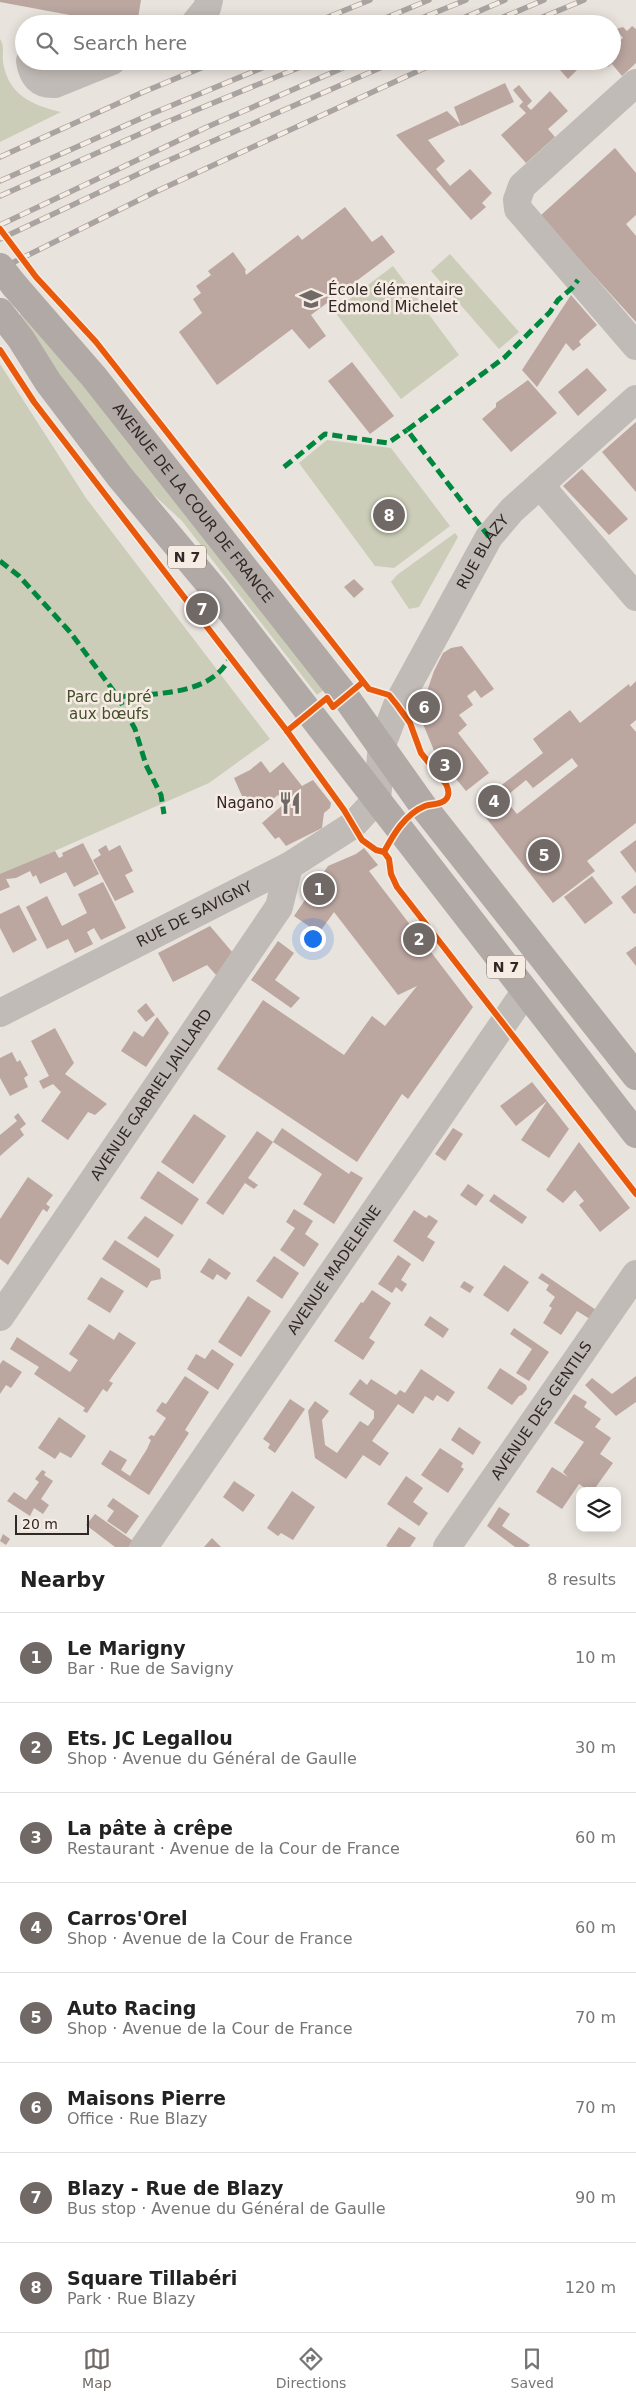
<!DOCTYPE html>
<html lang="en">
<head>
<meta charset="utf-8">
<style>
	body { margin:0; font-family:"DejaVu Sans",sans-serif; background:#f2f2f2; color:#222 }
	.controls { position:absolute; right:15px; bottom:15px; display:grid; overflow:hidden; border-radius:10px; box-shadow:0 2px 12px #0003 }
	.controls button { width:45px; height:45px; display:grid; place-items:center; padding:0; border:0; border-bottom:1px solid #e0e0e0; background:#fff; color:#222; font:25px sans-serif }
	.scale { position:absolute; left:15px; bottom:12px; width:74px; box-sizing:border-box; padding-left:5px; border:2px solid #312826; border-top:0; font-size:14px; line-height:18px; white-space:nowrap; color:#312826; -webkit-text-stroke:4px #f6ece4; paint-order:stroke }
	.you { position:absolute; left:312px; top:938px; width:18px; height:18px; margin:-12px; border:4px solid #fff; border-radius:50%; background:#1a73e8; box-shadow:0 0 0 8px #1a73e833 }
	.badge { display:grid; place-items:center; width:32px; height:32px; border-radius:50%; background:#716966; color:#fff; font-size:16px; font-weight:700 }
	.pin { position:absolute; translate:-50% -50%; border:2px solid #fff; box-shadow:0 1px 5px #0006 }
	.list { margin:0; padding:0; list-style:none }
	h2 { display:flex; justify-content:space-between; align-items:center; height:65px; margin:0; padding:0 20px; font-size:21px }
	h2 small { font-size:16px; font-weight:400; color:#767676 }
	.list li { display:grid; grid-template-columns:32px 1fr auto; gap:15px; align-items:center; box-sizing:border-box; height:90px; padding:0 20px; border-top:1px solid #e0e0e0 }
	.list b { display:block; font-size:19px; white-space:nowrap }
	.list p { margin:0; font-size:16px; white-space:nowrap; color:#767676 }
	.list em { font-size:16px; font-style:normal; color:#767676 }
	.icon { flex:none; width:28px; height:28px; fill:none; stroke:currentColor; stroke-width:2; stroke-linecap:round; stroke-linejoin:round }
	.map { position:relative; flex:none; width:636px; height:1547px; overflow:hidden }
	.search { position:absolute; background:#fff; box-shadow:0 2px 12px #0003; left:15px; right:15px; top:15px; height:55px; display:flex; align-items:center; gap:12px; box-sizing:border-box; padding:0 18px; border-radius:28px; color:#767676; font-size:19px }
	.sheet { height:785px; background:#fff }
	nav { display:flex; justify-content:space-around; align-items:center; box-sizing:border-box; height:70px; border-top:1px solid #e0e0e0; background:#fff; font-size:14px; color:#767676 }
	nav a { display:grid; justify-items:center; gap:2px }
	nav .on { color:#716966 }
	.map>svg:first-child { display:block }
</style>
</head>
<body>
<div class="map">
<svg width="636" height="1547" viewBox="0 0 636 1547">
	<rect width="100%" height="100%" fill="#e9e3dd"/>
	<g fill="#cbcdb8">
		<path d="M 0,39 C 5,46 2,53 3,62 C 8,95 32,105 61,112 L 0,142 Z"/>
		<polygon points="450,254 519,332 499,349 431,271"/>
		<polygon points="393,266 459,355 401,399 334,311"/>
		<polygon points="22,313 64,358 325,689 317,695 182,521 145,487 100,432 18,316"/>
		<polygon points="0,364 86,498 270,739 209,783 0,875"/>
		<polygon points="327,440 391,448 450,526 394,568 375,566 299,463"/>
		<polygon points="455,533 458,537 419,607 409,609 391,582 397,575"/>
	</g>
	<g fill="#bba6a0" fill-rule="evenodd">
		<polygon points="0,0 141,0 137,24 118,24 0,2"/>
		<polygon points="632,26 636,29 636,63 622,76 612,64 608,67 603,61 612,61 612,47 623,38 616,29 623,27 627,31"/>
		<polygon points="552,61 572,61 578,69 568,79"/>
		<polygon points="505,83 514,102 461,126 454,107"/>
		<polygon points="519,85 532,101 527,106 531,110 550,91 568,111 548,129 555,137 526,163 501,135 526,113 519,106 523,102 513,90"/>
		<polygon points="447,111 461,125 428,140 445,161 436,169 450,186 470,169 492,193 482,203 486,207 471,220 396,135"/>
		<polygon points="615,148 636,173 636,215 626,224 636,236 636,322 540,216"/>
		<polygon points="345,207 372,242 382,235 395,252 311,315 326,336 309,349 292,329 217,385 179,332 202,313 193,299 201,293 196,286 211,275 208,271 233,252 246,270 245,271 246,275 298,235 302,240"/>
		<polygon points="571,295 597,325 579,341 581,345 573,351 566,343 537,387 522,370"/>
		<polygon points="352,362 394,416 370,434 328,381"/>
		<polygon points="587,368 607,390 578,416 558,392"/>
		<polygon points="528,380 557,413 511,452 482,419 496,407 496,403"/>
		<polygon points="636,422 636,492 602,452"/>
		<polygon points="582,469 628,519 609,535 563,486"/>
		<polygon points="354,579 364,589 354,598 344,587"/>
		<polygon points="462,646 494,689 481,698 475,690 467,696 473,705 459,715 467,725 458,733 489,773 466,791 435,753 419,714 434,671 443,653 451,648"/>
		<path d="M 636,681 L 636,720 L 630,725 L 636,732 L 636,823 L 587,861 L 595,871 L 553,903 L 476,805 L 543,753 L 533,739 L 570,710 L 580,723 L 629,684 L 630,687 ZM 572,758 L 578,766 L 517,814 L 504,798 L 526,780 L 533,788 Z"/>
		<polygon points="261,761 270,773 283,762 302,786 313,780 331,803 330,808 324,813 322,828 286,846 279,837 275,839 262,823 285,803 278,795 258,811 246,796 242,796 234,778 250,770"/>
		<polygon points="636,840 636,873 620,852"/>
		<polygon points="83,843 99,874 74,887 66,872 40,884 36,875 33,877 30,871 16,878 6,879 10,887 0,891 0,874 55,851 59,858 63,856 62,853"/>
		<polygon points="106,845 109,851 120,845 133,871 125,875 134,892 115,901 93,860 101,855 98,850"/>
		<polygon points="364,848 378,865 369,871 473,1007 408,1099 402,1094 357,1162 217,1069 263,1000 344,1055 372,1016 385,1026 417,986 398,995 334,912 319,933 294,916 328,866 356,854"/>
		<polygon points="592,876 613,903 585,924 564,897"/>
		<polygon points="103,882 126,928 101,940 94,928 87,932 93,944 75,953 68,939 47,949 26,907 47,896 62,926 87,913 78,894"/>
		<polygon points="636,885 636,913 634,914 621,897"/>
		<polygon points="19,905 37,940 13,953 0,928 0,914"/>
		<polygon points="210,926 233,953 217,976 207,965 173,982 158,953"/>
		<polygon points="278,941 294,953 275,980 300,998 291,1008 251,980"/>
		<polygon points="636,946 636,966 626,953"/>
		<polygon points="146,1003 155,1015 146,1022 137,1011"/>
		<polygon points="157,1017 169,1033 146,1067 121,1051 134,1031 143,1037"/>
		<polygon points="55,1028 74,1063 65,1074 107,1104 95,1115 88,1112 68,1140 41,1121 61,1092 53,1084 43,1089 39,1081 49,1076 31,1041"/>
		<polygon points="12,1052 17,1062 20,1060 28,1075 24,1078 28,1087 10,1096 0,1078 0,1058"/>
		<polygon points="532,1082 547,1101 569,1129 549,1158 521,1140 547,1101 516,1126 500,1106"/>
		<polygon points="18,1113 26,1124 20,1129 24,1135 0,1156 0,1135 17,1121 14,1117"/>
		<polygon points="194,1114 226,1136 193,1184 161,1162"/>
		<polygon points="282,1128 349,1174 351,1171 363,1178 334,1224 303,1204 322,1174 273,1142 248,1178 258,1185 254,1189 245,1183 223,1215 206,1203 257,1131 273,1142"/>
		<polygon points="453,1128 463,1134 445,1161 435,1154"/>
		<polygon points="579,1142 630,1208 600,1232 579,1205 584,1201 575,1190 563,1203 546,1190"/>
		<polygon points="158,1171 199,1199 182,1225 140,1198"/>
		<polygon points="28,1177 53,1195 46,1204 50,1207 47,1212 43,1209 8,1265 0,1259 0,1219"/>
		<polygon points="468,1184 484,1195 476,1206 460,1195"/>
		<polygon points="494,1194 527,1217 522,1224 489,1201"/>
		<polygon points="294,1209 313,1221 305,1234 319,1244 304,1267 280,1250 295,1228 286,1222"/>
		<polygon points="414,1210 426,1218 429,1215 438,1221 427,1237 435,1242 423,1262 393,1241"/>
		<polygon points="145,1216 174,1235 158,1258 127,1238"/>
		<polygon points="115,1240 160,1269 161,1279 151,1281 147,1288 102,1259"/>
		<polygon points="398,1255 411,1264 401,1280 407,1284 402,1292 396,1287 392,1293 378,1284"/>
		<polygon points="274,1256 299,1273 282,1299 256,1281"/>
		<polygon points="209,1258 231,1273 226,1280 217,1274 213,1280 200,1272"/>
		<polygon points="504,1265 529,1282 508,1312 483,1295"/>
		<polygon points="542,1273 596,1310 590,1319 577,1311 561,1335 543,1323 552,1308 549,1306 555,1297 546,1290 549,1285 538,1278"/>
		<polygon points="101,1277 124,1291 110,1313 87,1299"/>
		<polygon points="464,1281 474,1287 470,1293 460,1287"/>
		<polygon points="372,1290 391,1303 369,1338 375,1342 363,1360 334,1341 361,1302 363,1303"/>
		<polygon points="248,1296 271,1311 241,1357 218,1342"/>
		<polygon points="430,1316 449,1329 443,1338 424,1325"/>
		<polygon points="89,1324 114,1340 119,1332 136,1343 109,1381 113,1383 107,1392 103,1389 87,1413 83,1411 85,1408 34,1374 39,1367 10,1349 17,1337 70,1372 78,1360 69,1354"/>
		<polygon points="514,1328 549,1352 529,1381 516,1373 532,1349 510,1334"/>
		<polygon points="212,1349 234,1364 218,1390 187,1369 196,1354 205,1359"/>
		<polygon points="3,1360 22,1372 11,1388 6,1385 0,1394 0,1364"/>
		<polygon points="500,1368 526,1385 527,1389 522,1395 519,1396 512,1405 487,1388"/>
		<polygon points="421,1369 455,1392 448,1402 437,1395 433,1401 425,1396 413,1414 398,1404 372,1441 389,1453 380,1466 363,1455 346,1479 315,1458 308,1411 315,1401 329,1411 322,1420 325,1445 337,1453 360,1421 368,1426 374,1418 374,1411 349,1394 360,1379 367,1385 371,1379 396,1395 400,1390 405,1393"/>
		<polygon points="185,1376 209,1392 185,1430 189,1433 149,1495 101,1464 110,1450 127,1460 121,1470 130,1476 147,1449 151,1440 148,1438 151,1435 154,1436 166,1418 156,1411 162,1402 166,1404"/>
		<polygon points="636,1376 636,1402 616,1416 585,1385 592,1378 612,1394"/>
		<polygon points="574,1394 587,1402 584,1407 601,1419 595,1427 611,1438 600,1454 613,1463 593,1491 589,1491 579,1484 562,1509 536,1492 552,1467 568,1477 563,1472 584,1442 554,1423"/>
		<polygon points="290,1399 305,1409 275,1453 268,1448 270,1444 263,1439"/>
		<polygon points="59,1417 86,1436 71,1458 60,1452 55,1459 38,1448"/>
		<polygon points="459,1427 481,1442 473,1455 451,1440"/>
		<polygon points="440,1448 463,1463 461,1467 464,1469 448,1493 421,1475"/>
		<polygon points="42,1470 46,1472 44,1475 53,1481 41,1499 49,1505 43,1514 34,1508 30,1516 7,1501 14,1492 26,1500 39,1482 35,1479"/>
		<polygon points="406,1476 423,1488 413,1502 428,1513 419,1526 387,1504"/>
		<polygon points="234,1481 255,1495 243,1512 223,1497"/>
		<polygon points="292,1491 315,1507 293,1540 281,1533 278,1536 267,1528"/>
		<polygon points="113,1498 139,1516 126,1534 107,1521 114,1511 107,1506"/>
		<polygon points="499,1507 510,1514 502,1526 530,1545 528,1547 515,1547 487,1526"/>
		<polygon points="95,1514 133,1541 129,1547 115,1547 86,1525"/>
		<polygon points="399,1527 416,1538 410,1547 388,1547 386,1546"/>
		<polygon points="3,1534 10,1539 6,1545 0,1541"/>
		<polygon points="212,1538 221,1547 204,1547"/>
	</g>
	<g fill="none" stroke-linecap="round" stroke-linejoin="round">
		<g stroke="#c1bbb7" stroke-width="28">
			<polyline points="194,24 207,8 209,0"/>
			<path d="M 30,61 C 32,76 39,85 55,84 L 112,61"/>
			<polyline points="636,83 522,186 517,200 518,209 636,346"/>
			<polyline points="540,485 636,597"/>
			<path id="s1" d="M 0,1013 L 289,866 L 353,825 L 377,799 L 382,745 L 397,705 L 489,537 L 512,510 L 636,399"/>
			<path id="s2" d="M 0,1317 L 279,907 L 289,866"/>
			<path id="s3" d="M 144,1547 L 525,992"/>
			<path id="s4" d="M 447,1547 L 636,1274"/>
		</g>
		<g stroke="#b0a9a6" stroke-width="28">
			<path id="s5" d="M 14,285 L 94,377 L 345,696 L 423,806 L 636,1076"/>
			<polyline points="0,312 21,339 48,382 120,477 216,592 636,1134"/>
		</g>
		<defs>
			<g id="rail">
				<polyline points="311,24 370,0"/>
				<polyline points="371,24 429,0"/>
				<polyline points="407,24 466,0"/>
				<polyline points="449,24 505,0"/>
				<polyline points="487,24 544,0"/>
				<polyline points="526,24 584,0"/>
				<polyline points="0,157 141,93 218,61"/>
				<polyline points="0,181 151,114 279,61"/>
				<polyline points="0,196 167,122 315,61"/>
				<polyline points="0,225 207,127 359,61"/>
				<polyline points="0,239 149,169 396,61"/>
				<polyline points="0,269 155,192 440,61"/>
			</g>
		</defs>
		<use href="#rail" stroke="#a9a4a1" stroke-width="5.5"/>
		<use href="#rail" stroke="#f6ece4" stroke-width="4" stroke-dasharray="11" stroke-linecap="butt"/>
		<polyline stroke="#b0a9a6" stroke-width="28" points="0,267 14,285"/>
		<g stroke="#00873e" stroke-width="5" stroke-dasharray="10 5" stroke-linecap="butt">
			<polyline points="284,467 325,434 388,443 407,430"/>
			<polyline points="489,537 407,430 505,357 550,312 558,300 572,288 578,280"/>
			<polyline points="0,561 19,576 70,632 118,697 135,729 146,765 161,795 164,814"/>
			<path d="M 118,697 C 155,693 212,696 230,657"/>
		</g>
		<defs>
			<g id="cycleway">
				<path d="M 0,229 L 36,277 L 96,342 L 369,689 L 389,695 L 397,705 L 410,723 L 421,753 L 446,784 C 449,790 450,797 444,801 C 438,805 430,804 425,806 C 405,814 393,835 384,852"/>
				<polyline points="0,350 34,402 287,731 344,810 362,840 376,850 384,852 389,859 391,874 397,887 636,1194"/>
				<polyline points="287,731 327,698 333,707 363,682"/>
			</g>
		</defs>
		<use href="#cycleway" stroke="#f6ece4" stroke-width="9"/>
		<use href="#cycleway" stroke="#e8590c" stroke-width="6"/>
	</g>
	<defs>
		<symbol id="school-bare" viewBox="-9 -9 18 18"><path d="M0-5L7-2L0 1L-7-2ZM-4 1L0 2.5L4 1V4Q0 6-4 4Z" fill="#716966" stroke="#f6ece4" stroke-width="2.5" paint-order="stroke"/></symbol>
		<symbol id="restaurant-bare" viewBox="-9 -9 18 18"><path d="M-5-6h1v4h1v-4h1v4h1v-4h1v5L-1.5 .5V6h-2V.5L-5-1ZM5-6V6H3V1.5H1.5Q1.5-4 5-6Z" fill="#716966" stroke="#f6ece4" stroke-width="2.5" paint-order="stroke"/></symbol>
	</defs>
	<g fill-rule="evenodd">
		<use href="#school-bare" x="295" y="283" width="32" height="32"/>
		<use href="#restaurant-bare" x="274" y="787" width="32" height="32"/>
	</g>
	<g text-anchor="middle" dominant-baseline="central" stroke-width="5" stroke-linejoin="round" paint-order="stroke">
		<g fill="#f6ece4" stroke="#6c635f" stroke-width="1">
			<rect x="168" y="545.5" width="38" height="23" rx="4"/>
			<rect x="487" y="955.5" width="38" height="23" rx="4"/>
		</g>
		<g font-size="14" font-weight="bold" fill="#312826">
			<text x="187" y="557">N 7</text>
			<text x="506" y="967">N 7</text>
		</g>
		<g font-size="15" fill="#312826" stroke="#f6ece4" text-anchor="start">
			<text x="328" y="290">École élémentaire<tspan x="328" dy="17">Edmond Michelet</tspan></text>
			<text x="274" y="803" text-anchor="end">Nagano</text>
		</g>
		<g font-size="15" fill="#312826" stroke="#f6ece4">
			<text stroke="none"><textPath href="#s5" startOffset="282">AVENUE DE LA COUR DE FRANCE</textPath></text>
			<text stroke="none"><textPath href="#s1" startOffset="708">RUE BLAZY</textPath></text>
			<text stroke="none"><textPath href="#s1" startOffset="218">RUE DE SAVIGNY</textPath></text>
			<text stroke="none"><textPath href="#s2" startOffset="269">AVENUE GABRIEL JAILLARD</textPath></text>
			<text stroke="none"><textPath href="#s3" startOffset="336">AVENUE MADELEINE</textPath></text>
			<text stroke="none"><textPath href="#s4" startOffset="166">AVENUE DES GENTILS</textPath></text>
		</g>
		<g font-size="15" fill="#434d2c" stroke="#f6ece4">
			<text x="109" y="697">Parc du pré<tspan x="109" dy="17">aux bœufs</tspan></text>
		</g>
	</g>
</svg>
<div class="controls">
<button><svg class="icon" aria-label="layers" viewBox="0 0 24 24"><path d="M12 4l9 5-9 5-9-5zM3 14l9 5 9-5"/></svg></button>
</div>
<div class="scale">20 m</div>
<div class="you"></div>
<div class="pin badge" style="left:319px;top:889px">1</div>
<div class="pin badge" style="left:419px;top:939px">2</div>
<div class="pin badge" style="left:445px;top:765px">3</div>
<div class="pin badge" style="left:494px;top:801px">4</div>
<div class="pin badge" style="left:544px;top:855px">5</div>
<div class="pin badge" style="left:424px;top:707px">6</div>
<div class="pin badge" style="left:202px;top:609px">7</div>
<div class="pin badge" style="left:389px;top:515px">8</div>
<div class="search"><svg class="icon" aria-label="search" viewBox="0 0 24 24"><circle cx="10" cy="10" r="6"/><path d="M15 15l6 6"/></svg>Search here</div>
</div>
<section class="sheet">
<h2>Nearby<small>8 results</small></h2>
<ul class="list">
<li><span class="badge">1</span><div><b>Le Marigny</b><p>Bar · Rue de Savigny</p></div><em>10 m</em></li>
<li><span class="badge">2</span><div><b>Ets. JC Legallou</b><p>Shop · Avenue du Général de Gaulle</p></div><em>30 m</em></li>
<li><span class="badge">3</span><div><b>La pâte à crêpe</b><p>Restaurant · Avenue de la Cour de France</p></div><em>60 m</em></li>
<li><span class="badge">4</span><div><b>Carros'Orel</b><p>Shop · Avenue de la Cour de France</p></div><em>60 m</em></li>
<li><span class="badge">5</span><div><b>Auto Racing</b><p>Shop · Avenue de la Cour de France</p></div><em>70 m</em></li>
<li><span class="badge">6</span><div><b>Maisons Pierre</b><p>Office · Rue Blazy</p></div><em>70 m</em></li>
<li><span class="badge">7</span><div><b>Blazy - Rue de Blazy</b><p>Bus stop · Avenue du Général de Gaulle</p></div><em>90 m</em></li>
<li><span class="badge">8</span><div><b>Square Tillabéri</b><p>Park · Rue Blazy</p></div><em>120 m</em></li>
</ul>
</section>
<nav>
<a class="on"><svg class="icon" aria-label="map" viewBox="0 0 24 24"><path d="M3 6l6-2 6 2 6-2v14l-6 2-6-2-6 2zM9 4v14M15 6v14"/></svg>Map</a>
<a><svg class="icon" aria-label="directions" viewBox="0 0 24 24"><path d="M12 3l9 9-9 9-9-9zM9 14v-3h6M13 9l2 2-2 2"/></svg>Directions</a>
<a><svg class="icon" aria-label="saved" viewBox="0 0 24 24"><path d="M7 4h10v16l-5-4-5 4z"/></svg>Saved</a>
</nav>
</body>
</html>
